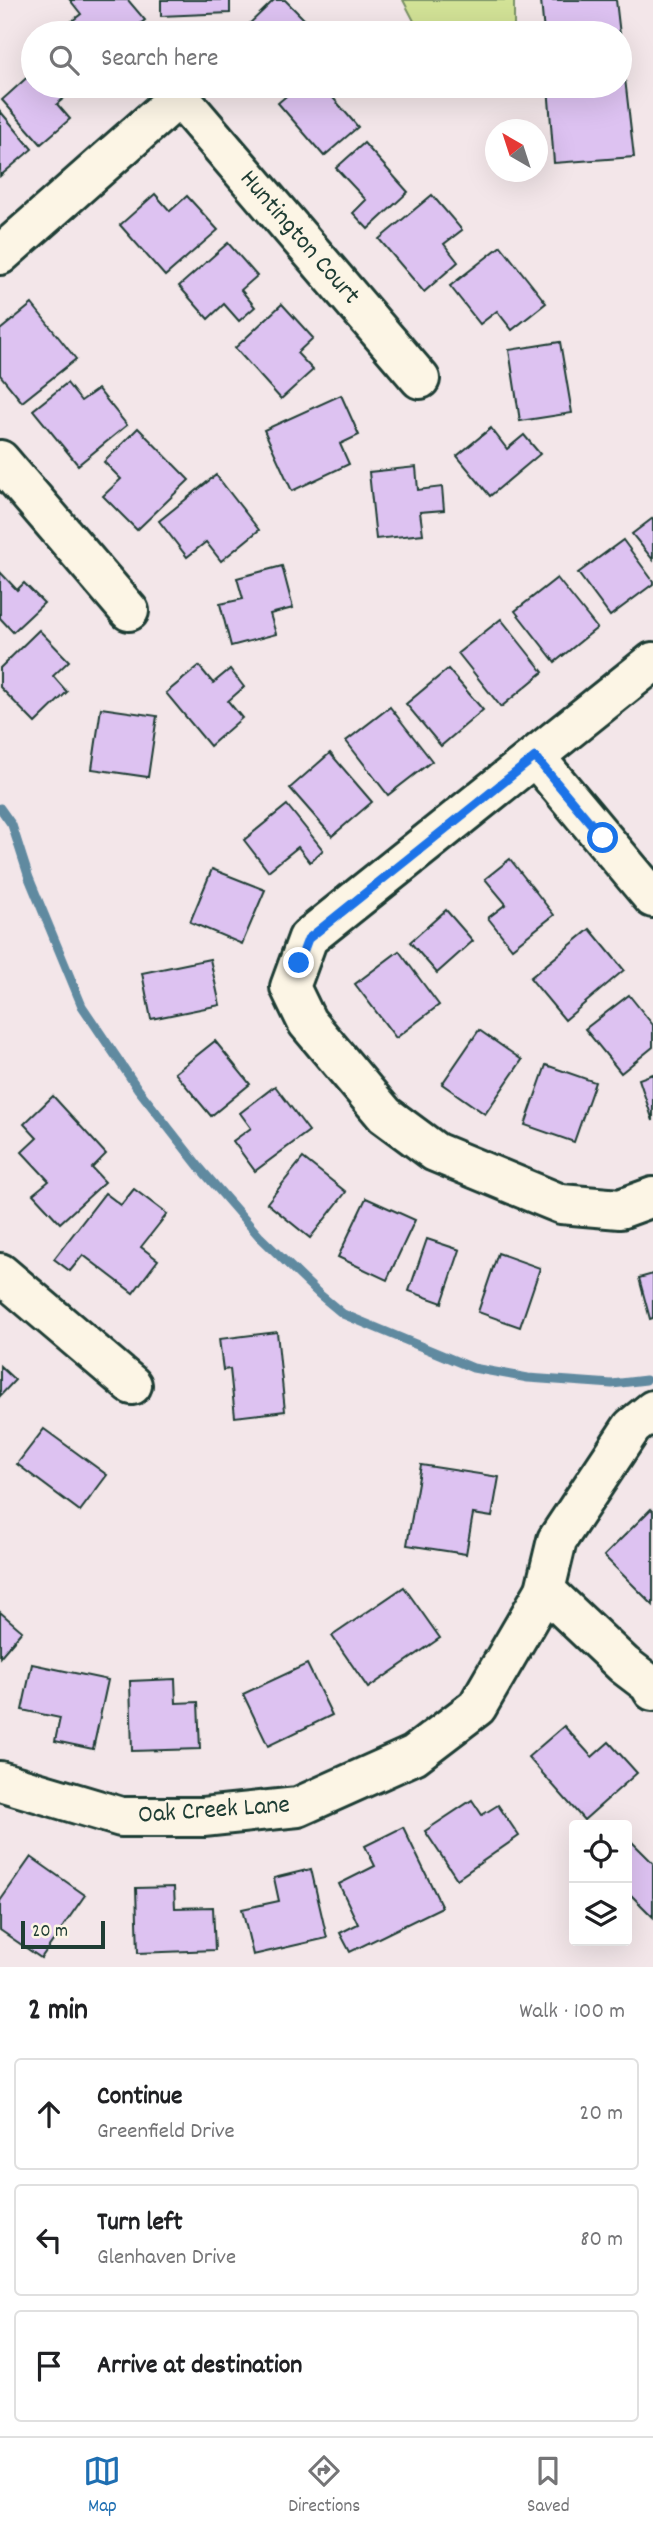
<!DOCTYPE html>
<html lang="en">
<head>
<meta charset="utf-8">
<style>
	body { margin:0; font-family:Dekko,sans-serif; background:#f2f2f2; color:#202124 }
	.controls { position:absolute; right:21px; bottom:21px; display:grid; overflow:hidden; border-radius:7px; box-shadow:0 7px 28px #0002 }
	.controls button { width:63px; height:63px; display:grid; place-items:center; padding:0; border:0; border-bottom:2px solid #e0e0e0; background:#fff; color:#202124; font:35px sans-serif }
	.compass { position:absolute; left:485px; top:119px; width:63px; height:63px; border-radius:50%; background:#fff; box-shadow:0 7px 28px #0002; rotate:321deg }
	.scale { position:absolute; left:21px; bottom:18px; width:84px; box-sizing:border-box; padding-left:7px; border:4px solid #1f3d34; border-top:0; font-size:19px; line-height:24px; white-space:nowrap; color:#1f3d34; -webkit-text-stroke:5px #fcf5e5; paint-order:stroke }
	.stop { position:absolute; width:21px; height:21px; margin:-16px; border:5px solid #1a73e8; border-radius:50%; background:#fff }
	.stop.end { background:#1a73e8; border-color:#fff; box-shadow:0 2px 7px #0008 }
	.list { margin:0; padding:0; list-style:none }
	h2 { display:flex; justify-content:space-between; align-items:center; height:91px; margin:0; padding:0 28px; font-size:30px }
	h2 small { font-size:23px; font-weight:400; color:#757577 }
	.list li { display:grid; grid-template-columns:46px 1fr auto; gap:21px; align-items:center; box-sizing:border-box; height:112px; margin:0 14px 14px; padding:0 14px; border:2px solid #e0e0e0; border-radius:7px }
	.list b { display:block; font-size:26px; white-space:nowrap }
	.list p { margin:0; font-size:23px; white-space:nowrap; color:#757577 }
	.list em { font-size:23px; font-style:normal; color:#757577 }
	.icon { flex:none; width:38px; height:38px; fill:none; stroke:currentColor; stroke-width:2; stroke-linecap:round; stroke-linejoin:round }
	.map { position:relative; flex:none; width:653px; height:1967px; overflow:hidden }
	.search { position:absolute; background:#fff; box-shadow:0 7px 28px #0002; left:21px; right:21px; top:21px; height:77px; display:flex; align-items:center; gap:18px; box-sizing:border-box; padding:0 24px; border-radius:38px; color:#757577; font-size:26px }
	.sheet { height:469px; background:#fff }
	nav { display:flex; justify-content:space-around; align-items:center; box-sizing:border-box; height:98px; border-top:2px solid #e0e0e0; background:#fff; font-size:19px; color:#757577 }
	nav a { display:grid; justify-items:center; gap:4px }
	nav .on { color:#1f6fb2 }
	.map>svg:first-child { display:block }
</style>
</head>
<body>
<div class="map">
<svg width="653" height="1967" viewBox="0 0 653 1967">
	<rect width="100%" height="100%" fill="#f3e6e9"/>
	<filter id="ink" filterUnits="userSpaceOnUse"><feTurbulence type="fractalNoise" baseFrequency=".0143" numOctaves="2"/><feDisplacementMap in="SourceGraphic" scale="14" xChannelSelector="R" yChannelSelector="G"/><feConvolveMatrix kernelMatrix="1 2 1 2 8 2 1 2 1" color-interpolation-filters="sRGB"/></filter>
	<g filter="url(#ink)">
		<polygon fill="#d2e296" stroke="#789065" stroke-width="2" points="403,0 514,0 514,33 426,33 415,23"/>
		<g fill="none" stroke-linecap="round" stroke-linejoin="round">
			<polyline stroke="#618aa0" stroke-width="9" points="0,808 12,825 29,878 82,1006 113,1052 138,1089 200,1168 259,1236 319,1294 343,1314 473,1368 528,1378 612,1384 646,1380"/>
		</g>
		<g fill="#ddc2f1" stroke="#1f3d34" stroke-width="2">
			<polygon points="70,0 128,0 145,20 129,33 67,33 63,28 81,14"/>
			<polygon points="161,0 230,0 230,13 161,16"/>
			<polygon points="274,0 285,0 309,24 299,33 249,33 245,28"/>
			<polygon points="541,0 616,0 634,157 554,163 548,86 620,86 620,33 544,33"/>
			<polygon points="33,72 33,86 78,86 57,104 70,119 41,144 2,100"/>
			<polygon points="298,86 323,86 358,127 324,156 278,103"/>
			<polygon points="0,111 32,149 0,176"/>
			<polygon points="364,143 408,192 368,229 353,213 366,200 336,168"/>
			<polygon points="155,194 170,211 187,196 218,230 165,276 120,225"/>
			<polygon points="432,195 462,230 444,244 458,262 424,292 379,239"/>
			<polygon points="228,243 257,276 241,290 255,307 239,321 224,304 208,319 179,286"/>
			<polygon points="501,246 546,303 512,330 497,311 480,324 450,286"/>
			<polygon points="32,304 76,359 22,402 0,375 0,330"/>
			<polygon points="282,304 313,338 297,353 313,370 281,399 235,348"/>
			<polygon points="560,342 572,413 520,421 509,350"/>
			<polygon points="67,383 81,401 98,389 127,425 78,465 33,410"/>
			<polygon points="341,395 359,435 340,444 349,464 292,491 264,430"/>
			<polygon points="138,428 189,480 137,530 103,496 121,479 104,462"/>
			<polygon points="491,428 507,449 524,435 540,454 490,496 457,456"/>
			<polygon points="416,467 418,490 442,487 444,510 420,512 423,534 376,539 369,472"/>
			<polygon points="216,475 259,530 221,561 206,542 187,557 159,521"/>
			<polygon points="653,518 653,560 632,534"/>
			<polygon points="623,540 653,581 653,584 610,616 578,573"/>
			<polygon points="282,566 293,608 270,614 276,634 231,646 220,604 243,599 237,578"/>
			<polygon points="0,572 17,590 24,583 44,603 13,632 0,618"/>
			<polygon points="557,578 597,628 555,662 515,611"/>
			<polygon points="501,619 543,672 501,707 458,653"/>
			<polygon points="39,630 69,661 53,676 67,692 35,723 0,687 0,668"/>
			<polygon points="199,666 213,683 230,669 244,687 228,701 242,718 210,746 166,693"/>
			<polygon points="448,669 483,710 441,746 406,704"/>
			<polygon points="390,707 432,761 388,795 346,741"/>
			<polygon points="101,708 157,716 148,777 92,769"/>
			<polygon points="330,753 372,802 332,836 290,788"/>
			<polygon points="287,805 323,850 310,862 298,847 268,871 244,840"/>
			<polygon points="510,859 554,915 512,948 488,918 506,904 485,879"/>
			<polygon points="212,869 265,890 242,944 190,922"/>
			<polygon points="446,910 473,941 437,973 410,942"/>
			<polygon points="590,929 624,970 565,1020 530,978"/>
			<polygon points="399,951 439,1005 396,1038 355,984"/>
			<polygon points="210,959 220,1005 151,1019 142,973"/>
			<polygon points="629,995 653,1025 653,1047 621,1073 585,1029"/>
			<polygon points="479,1030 522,1060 485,1114 442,1084"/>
			<polygon points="215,1041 250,1084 211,1116 175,1073"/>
			<polygon points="546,1065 595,1082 574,1142 525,1125"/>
			<polygon points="653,1074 653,1121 639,1079"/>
			<polygon points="275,1086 309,1131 255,1171 233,1141 251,1128 240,1113"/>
			<polygon points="53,1096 106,1154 92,1168 105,1182 60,1223 33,1194 49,1181 22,1152 37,1138 24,1124"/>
			<polygon points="303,1158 346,1192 310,1238 267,1203"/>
			<polygon points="134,1189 167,1214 141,1247 158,1260 133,1293 83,1255 70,1271 54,1259 105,1193 121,1205"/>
			<polygon points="366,1198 415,1220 387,1280 338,1257"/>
			<polygon points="427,1239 460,1250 442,1303 409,1291"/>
			<polygon points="498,1253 540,1268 520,1327 478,1312"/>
			<polygon points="653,1274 653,1318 650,1319 639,1278"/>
			<polygon points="277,1332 285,1411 235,1417 230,1369 223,1370 219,1339"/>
			<polygon points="0,1366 15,1380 0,1396"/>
			<polygon points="44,1429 107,1475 80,1511 17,1464"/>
			<polygon points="421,1465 499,1477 492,1517 473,1514 466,1554 407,1545"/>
			<polygon points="651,1509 653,1511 653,1605 604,1556"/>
			<polygon points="404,1587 440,1638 368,1688 332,1636"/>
			<polygon points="0,1612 22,1631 0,1657"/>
			<polygon points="32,1664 108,1680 93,1749 55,1741 60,1718 22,1710"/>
			<polygon points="307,1664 332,1715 268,1746 243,1694"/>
			<polygon points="175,1679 176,1703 198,1702 200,1749 132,1751 130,1681"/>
			<polygon points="564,1726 592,1757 609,1742 637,1773 584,1820 528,1757"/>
			<polygon points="472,1800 482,1815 498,1805 519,1836 457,1879 425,1831"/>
			<polygon points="403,1827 442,1907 350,1952 340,1933 358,1924 339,1884 375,1866 365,1846"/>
			<polygon points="628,1838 653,1863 653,1917 627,1891"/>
			<polygon points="31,1857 85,1895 41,1958 0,1930 0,1901"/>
			<polygon points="311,1869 327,1938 253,1955 242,1909 279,1901 274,1878"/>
			<polygon points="174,1887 175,1908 213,1907 215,1950 138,1953 136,1888"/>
		</g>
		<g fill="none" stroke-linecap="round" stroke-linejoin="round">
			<defs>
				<g id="minor">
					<polyline points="0,255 179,97 420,379"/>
					<polyline points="0,460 129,611"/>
					<polyline points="653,662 308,938 290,987 307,1022 385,1115 435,1152 561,1204 620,1209 653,1197"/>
					<polyline points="535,757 653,898"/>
					<polyline points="0,1273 132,1385"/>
					<polyline points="545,1590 624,1665 649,1684 653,1691"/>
					<polyline points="0,1781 121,1817 203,1817 298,1807 414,1755 477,1707 545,1590 557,1540 632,1427 653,1410"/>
				</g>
			</defs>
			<use href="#minor" stroke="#1f3d34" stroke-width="44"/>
			<use href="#minor" stroke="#fcf5e5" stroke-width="38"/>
		</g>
	</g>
	<g fill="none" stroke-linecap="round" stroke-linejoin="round" filter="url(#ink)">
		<polyline stroke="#1a73e8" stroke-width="9" points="299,963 308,939 535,757 603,838"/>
	</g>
	<g text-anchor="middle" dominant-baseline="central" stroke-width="5" stroke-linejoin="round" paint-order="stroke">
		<g font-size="26" fill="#1f3d34" stroke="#fcf5e5">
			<text transform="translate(299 238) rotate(49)">Huntington Court</text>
			<text transform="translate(214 1811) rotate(-4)">Oak Creek Lane</text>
		</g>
	</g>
</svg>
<div class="controls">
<button><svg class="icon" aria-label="locate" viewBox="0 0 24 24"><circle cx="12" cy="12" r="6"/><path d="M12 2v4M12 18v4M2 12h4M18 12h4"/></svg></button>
<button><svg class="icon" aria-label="layers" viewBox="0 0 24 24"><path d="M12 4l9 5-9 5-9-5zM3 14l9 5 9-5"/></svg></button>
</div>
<svg class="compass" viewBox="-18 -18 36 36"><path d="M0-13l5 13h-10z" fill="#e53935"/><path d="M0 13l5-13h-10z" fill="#757577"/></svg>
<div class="scale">20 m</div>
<div class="stop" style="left:603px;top:838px"></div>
<div class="stop end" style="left:299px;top:963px"></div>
<div class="search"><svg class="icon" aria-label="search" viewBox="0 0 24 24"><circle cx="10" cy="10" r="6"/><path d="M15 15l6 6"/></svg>Search here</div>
</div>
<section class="sheet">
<h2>2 min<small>Walk · 100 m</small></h2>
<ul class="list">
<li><svg class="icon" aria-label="ahead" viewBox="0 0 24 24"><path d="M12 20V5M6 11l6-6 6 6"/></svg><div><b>Continue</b><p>Greenfield Drive</p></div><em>20 m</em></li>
<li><svg class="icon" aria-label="left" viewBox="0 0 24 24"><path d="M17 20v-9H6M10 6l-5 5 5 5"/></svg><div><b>Turn left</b><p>Glenhaven Drive</p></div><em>80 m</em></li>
<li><svg class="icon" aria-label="arrive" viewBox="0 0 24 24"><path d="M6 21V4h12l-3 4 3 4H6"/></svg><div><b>Arrive at destination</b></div></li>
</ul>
</section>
<nav>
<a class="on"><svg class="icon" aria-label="map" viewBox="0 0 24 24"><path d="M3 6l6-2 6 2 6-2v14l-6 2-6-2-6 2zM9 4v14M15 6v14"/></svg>Map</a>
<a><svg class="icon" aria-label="directions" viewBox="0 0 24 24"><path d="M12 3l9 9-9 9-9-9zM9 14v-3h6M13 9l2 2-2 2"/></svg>Directions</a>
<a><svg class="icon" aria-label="saved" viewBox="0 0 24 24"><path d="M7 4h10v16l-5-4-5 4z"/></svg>Saved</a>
</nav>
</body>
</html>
